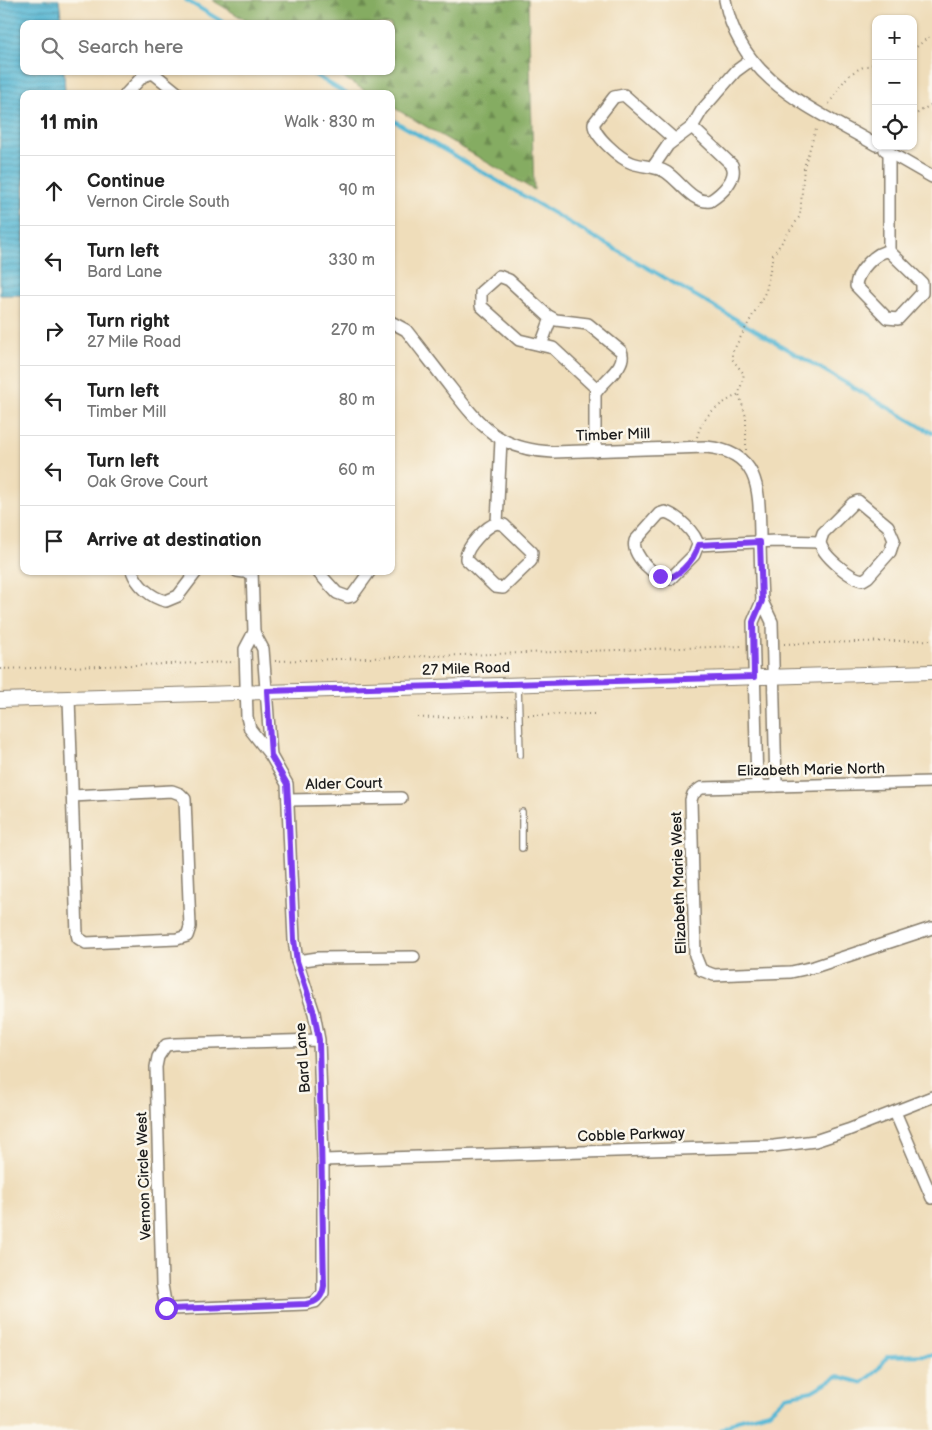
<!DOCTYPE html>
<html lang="en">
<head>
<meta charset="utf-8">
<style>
	body { margin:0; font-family:"Balsamiq Sans",sans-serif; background:#f6f6f6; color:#222 }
	.controls { position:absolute; right:15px; top:15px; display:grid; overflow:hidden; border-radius:10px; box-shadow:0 1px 4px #0004 }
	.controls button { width:45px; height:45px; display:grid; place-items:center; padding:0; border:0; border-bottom:1px solid #e0e0e0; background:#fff; color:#222; font:25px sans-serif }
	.stop { position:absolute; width:15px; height:15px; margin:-11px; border:4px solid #7c3aed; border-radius:50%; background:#fff }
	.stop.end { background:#7c3aed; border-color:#fff; box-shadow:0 1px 5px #0008 }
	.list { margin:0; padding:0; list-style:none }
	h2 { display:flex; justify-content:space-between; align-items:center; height:65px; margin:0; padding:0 20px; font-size:21px }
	h2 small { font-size:16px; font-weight:400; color:#767676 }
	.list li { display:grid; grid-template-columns:32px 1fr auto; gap:15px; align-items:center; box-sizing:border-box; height:70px; padding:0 20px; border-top:1px solid #e0e0e0 }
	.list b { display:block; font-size:19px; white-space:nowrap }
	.list p { margin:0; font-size:16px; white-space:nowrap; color:#767676 }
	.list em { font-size:16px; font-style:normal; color:#767676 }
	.icon { flex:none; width:28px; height:28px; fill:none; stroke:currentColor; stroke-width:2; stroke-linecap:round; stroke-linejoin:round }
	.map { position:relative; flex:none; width:932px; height:1430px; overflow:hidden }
	.search { position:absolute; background:#fff; box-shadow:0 1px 4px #0004; left:20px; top:20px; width:375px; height:55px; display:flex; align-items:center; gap:12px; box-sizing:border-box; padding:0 18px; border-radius:10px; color:#767676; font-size:19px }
	.panel { position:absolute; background:#fff; box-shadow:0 1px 4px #0004; left:20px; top:90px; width:375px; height:485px; border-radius:10px }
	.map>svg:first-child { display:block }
</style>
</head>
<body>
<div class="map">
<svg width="932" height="1430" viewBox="0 0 932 1430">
	<defs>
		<pattern id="forest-firs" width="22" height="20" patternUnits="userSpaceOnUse" patternTransform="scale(1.25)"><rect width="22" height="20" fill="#85ac62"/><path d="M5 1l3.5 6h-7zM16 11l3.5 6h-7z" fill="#6c8b50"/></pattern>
		<pattern id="water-rules" width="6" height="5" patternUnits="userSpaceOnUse" patternTransform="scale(1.25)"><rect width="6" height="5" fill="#56b7d4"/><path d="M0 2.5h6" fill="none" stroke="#4694ab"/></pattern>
	</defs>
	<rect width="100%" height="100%" fill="#fbf7ec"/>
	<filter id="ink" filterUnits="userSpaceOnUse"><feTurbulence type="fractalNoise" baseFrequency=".02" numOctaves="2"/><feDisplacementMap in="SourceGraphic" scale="10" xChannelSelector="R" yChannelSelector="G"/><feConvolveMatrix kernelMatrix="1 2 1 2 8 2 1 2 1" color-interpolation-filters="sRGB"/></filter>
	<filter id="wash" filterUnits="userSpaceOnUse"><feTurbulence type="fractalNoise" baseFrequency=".0096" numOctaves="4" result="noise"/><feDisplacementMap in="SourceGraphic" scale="20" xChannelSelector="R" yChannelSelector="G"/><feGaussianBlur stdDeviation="1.12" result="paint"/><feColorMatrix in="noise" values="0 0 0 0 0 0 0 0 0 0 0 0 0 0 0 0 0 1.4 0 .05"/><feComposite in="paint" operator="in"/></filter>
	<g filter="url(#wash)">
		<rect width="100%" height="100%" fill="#efddba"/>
		<polygon fill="url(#forest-firs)" stroke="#50643f" points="212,0 528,0 534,190 391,106 391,94 371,94 332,71 391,71 391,24 252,24"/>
		<polygon fill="url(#water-rules)" stroke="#396a78" points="0,0 59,0 62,24 24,24 24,71 64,71 65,94 24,94 24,295 0,295"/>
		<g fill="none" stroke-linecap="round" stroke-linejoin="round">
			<g stroke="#56b7d4" stroke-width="4">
				<polyline points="186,0 226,24"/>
				<polyline points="308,71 347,94"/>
				<polyline points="391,119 932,433"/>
				<polyline points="721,1430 737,1420 769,1412 786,1396 812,1391 838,1376 862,1383 876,1372 888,1356 932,1355"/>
			</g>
		</g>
	</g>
	<g filter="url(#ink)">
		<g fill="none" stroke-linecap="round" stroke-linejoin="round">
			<defs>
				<g id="service">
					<polyline points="518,684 520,755"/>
					<polyline points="522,812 522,848"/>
				</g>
				<g id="minor">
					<path d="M 725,0 C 740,81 812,108 876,145"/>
					<polyline points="126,94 143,76 153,73 179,94"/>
					<path d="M 674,139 L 624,95 L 614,97 L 594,123 C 592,135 621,159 632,163 C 643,167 656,166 666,172 C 680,181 692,203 710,201 C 721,194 738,179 732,165 L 692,127"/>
					<polyline points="885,150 932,177"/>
					<polyline points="889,152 889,251"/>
					<polyline points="653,167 668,145 692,127 702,110 736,71 751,60"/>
					<path d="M 889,251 L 922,283 L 922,293 L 898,319 L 887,318 L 856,286 C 856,273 876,251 889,251 Z"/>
					<path d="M 391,322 L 406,330 C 421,349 436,369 451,388 C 481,427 500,450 553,452 L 706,447 C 761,452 759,491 760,535 C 760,557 761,579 762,601"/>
					<polyline points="541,345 551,318"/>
					<path d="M 595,451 L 595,394 C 602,381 628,366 621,351 L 588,324 L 556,320 L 547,315 L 509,280 L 499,276 L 481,292 L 481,306 L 519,340 L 553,348 L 597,389"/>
					<path d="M 858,501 L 888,526 L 894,540 L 890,552 L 868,577 L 863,580 C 851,579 822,555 820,542 L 823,533 L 853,503 Z"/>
					<path d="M 665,512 C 677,515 696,533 698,545 L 694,555 L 670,579 C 656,579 631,555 635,541 L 659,514 Z"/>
					<path d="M 497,523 L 504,525 L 532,552 L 531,561 L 503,588 L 495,587 L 466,559 C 465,548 486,526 497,523 Z"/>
					<polyline points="497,523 501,440"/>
					<polyline points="698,545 776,541 820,542"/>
					<path d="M 132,571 C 137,585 151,598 166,601 L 178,596 L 197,571"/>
					<polyline points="237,571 252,573"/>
					<polyline points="252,571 254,632"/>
					<polyline points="317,571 337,593 348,597 352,596 370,571"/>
					<polyline points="69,698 77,934 78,938 86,943 177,939 187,936 190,927 185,799 180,794 172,791 72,796"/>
					<polyline points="271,756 263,649 254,632 245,649 247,717 250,729 271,756 287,784 294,940 297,961 314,1013 319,1040 323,1160 323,1293 315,1302 306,1304 171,1309 166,1308 162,1285 156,1067 158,1057 166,1045 175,1044 319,1040"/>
					<polyline points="932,782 701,788 693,794 691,800 695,955 701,970 714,975 791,972 814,967 932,928"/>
					<polyline points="757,786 753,622 762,601 772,622 776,786"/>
					<polyline points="288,800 401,798"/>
					<polyline points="297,961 318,958 414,957"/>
					<polyline points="895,1112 932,1198"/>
					<polyline points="323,1160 774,1146 815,1141 848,1130 932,1097"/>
				</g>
				<polyline id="tertiary" points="0,700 932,672"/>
			</defs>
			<use href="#service" stroke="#867c6b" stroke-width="8"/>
			<use href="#minor" stroke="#867c6b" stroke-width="14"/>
			<use href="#tertiary" stroke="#867c6b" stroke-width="16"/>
			<g stroke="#867c6b" stroke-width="2" stroke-dasharray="1 4" stroke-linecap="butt">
				<polyline points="913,50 932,34"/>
				<path d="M 829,104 C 841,84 850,67 876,64"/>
				<polyline points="913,116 932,104"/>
				<path d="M 697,437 C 703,413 719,405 739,394"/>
				<polyline points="746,450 746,417 739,394 744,374 732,359 732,353 766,291 773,255 800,216 804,167 817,126"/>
				<polyline points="784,644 932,640"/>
				<polyline points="275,661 742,646"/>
				<polyline points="0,669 235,662"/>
				<polyline points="528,715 596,714"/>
				<polyline points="418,718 511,715"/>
			</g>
			<use href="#service" stroke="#fff" stroke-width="5.5"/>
			<use href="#minor" stroke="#fff" stroke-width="11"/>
			<use href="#tertiary" stroke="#fff" stroke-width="14"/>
		</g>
	</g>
	<g fill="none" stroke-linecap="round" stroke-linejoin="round" filter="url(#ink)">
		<path stroke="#7c3aed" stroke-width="6" d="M 166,1308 L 171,1309 L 306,1304 C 317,1302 322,1298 324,1286 L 319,1040 L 314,1013 L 297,961 L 294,940 L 288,800 L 287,784 L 271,756 L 267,691 L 754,677 L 753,622 L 762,601 L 760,542 L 698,545 C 695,559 675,584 660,576"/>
	</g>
	<g text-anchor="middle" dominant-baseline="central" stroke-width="5" stroke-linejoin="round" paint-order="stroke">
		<g font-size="15" fill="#1c1c1c" stroke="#fbf7ec">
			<text transform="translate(613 435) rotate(-2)">Timber Mill</text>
			<text transform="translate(466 669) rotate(-2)">27 Mile Road</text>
			<text transform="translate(811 770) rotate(-1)">Elizabeth Marie North</text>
			<text transform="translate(344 784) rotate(-1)">Alder Court</text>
			<text transform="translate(679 883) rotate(-92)">Elizabeth Marie West</text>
			<text transform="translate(303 1058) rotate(-94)">Bard Lane</text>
			<text transform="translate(631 1135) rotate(-2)">Cobble Parkway</text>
			<text transform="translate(144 1176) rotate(-92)">Vernon Circle West</text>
		</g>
	</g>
</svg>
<div class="controls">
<button>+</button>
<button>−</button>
<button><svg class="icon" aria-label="locate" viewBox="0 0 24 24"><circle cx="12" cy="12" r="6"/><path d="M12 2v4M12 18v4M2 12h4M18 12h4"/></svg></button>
</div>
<div class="stop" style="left:166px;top:1308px"></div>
<div class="stop end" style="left:660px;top:576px"></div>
<div class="search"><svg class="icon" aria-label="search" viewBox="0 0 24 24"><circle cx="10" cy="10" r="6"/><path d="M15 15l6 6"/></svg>Search here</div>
<section class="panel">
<h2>11 min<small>Walk · 830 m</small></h2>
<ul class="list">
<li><svg class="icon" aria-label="ahead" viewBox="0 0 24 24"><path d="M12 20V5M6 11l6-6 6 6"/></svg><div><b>Continue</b><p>Vernon Circle South</p></div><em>90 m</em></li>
<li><svg class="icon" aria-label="left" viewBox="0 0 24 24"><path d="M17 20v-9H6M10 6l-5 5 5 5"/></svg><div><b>Turn left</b><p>Bard Lane</p></div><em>330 m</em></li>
<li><svg class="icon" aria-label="right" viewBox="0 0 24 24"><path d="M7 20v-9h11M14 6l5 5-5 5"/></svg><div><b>Turn right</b><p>27 Mile Road</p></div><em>270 m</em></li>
<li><svg class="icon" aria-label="left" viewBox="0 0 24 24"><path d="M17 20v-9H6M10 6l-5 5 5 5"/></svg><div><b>Turn left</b><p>Timber Mill</p></div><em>80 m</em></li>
<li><svg class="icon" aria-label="left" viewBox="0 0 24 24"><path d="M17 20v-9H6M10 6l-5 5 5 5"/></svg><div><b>Turn left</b><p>Oak Grove Court</p></div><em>60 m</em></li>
<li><svg class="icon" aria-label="arrive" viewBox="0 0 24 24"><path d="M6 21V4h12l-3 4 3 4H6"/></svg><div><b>Arrive at destination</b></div></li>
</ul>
</section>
</div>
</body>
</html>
